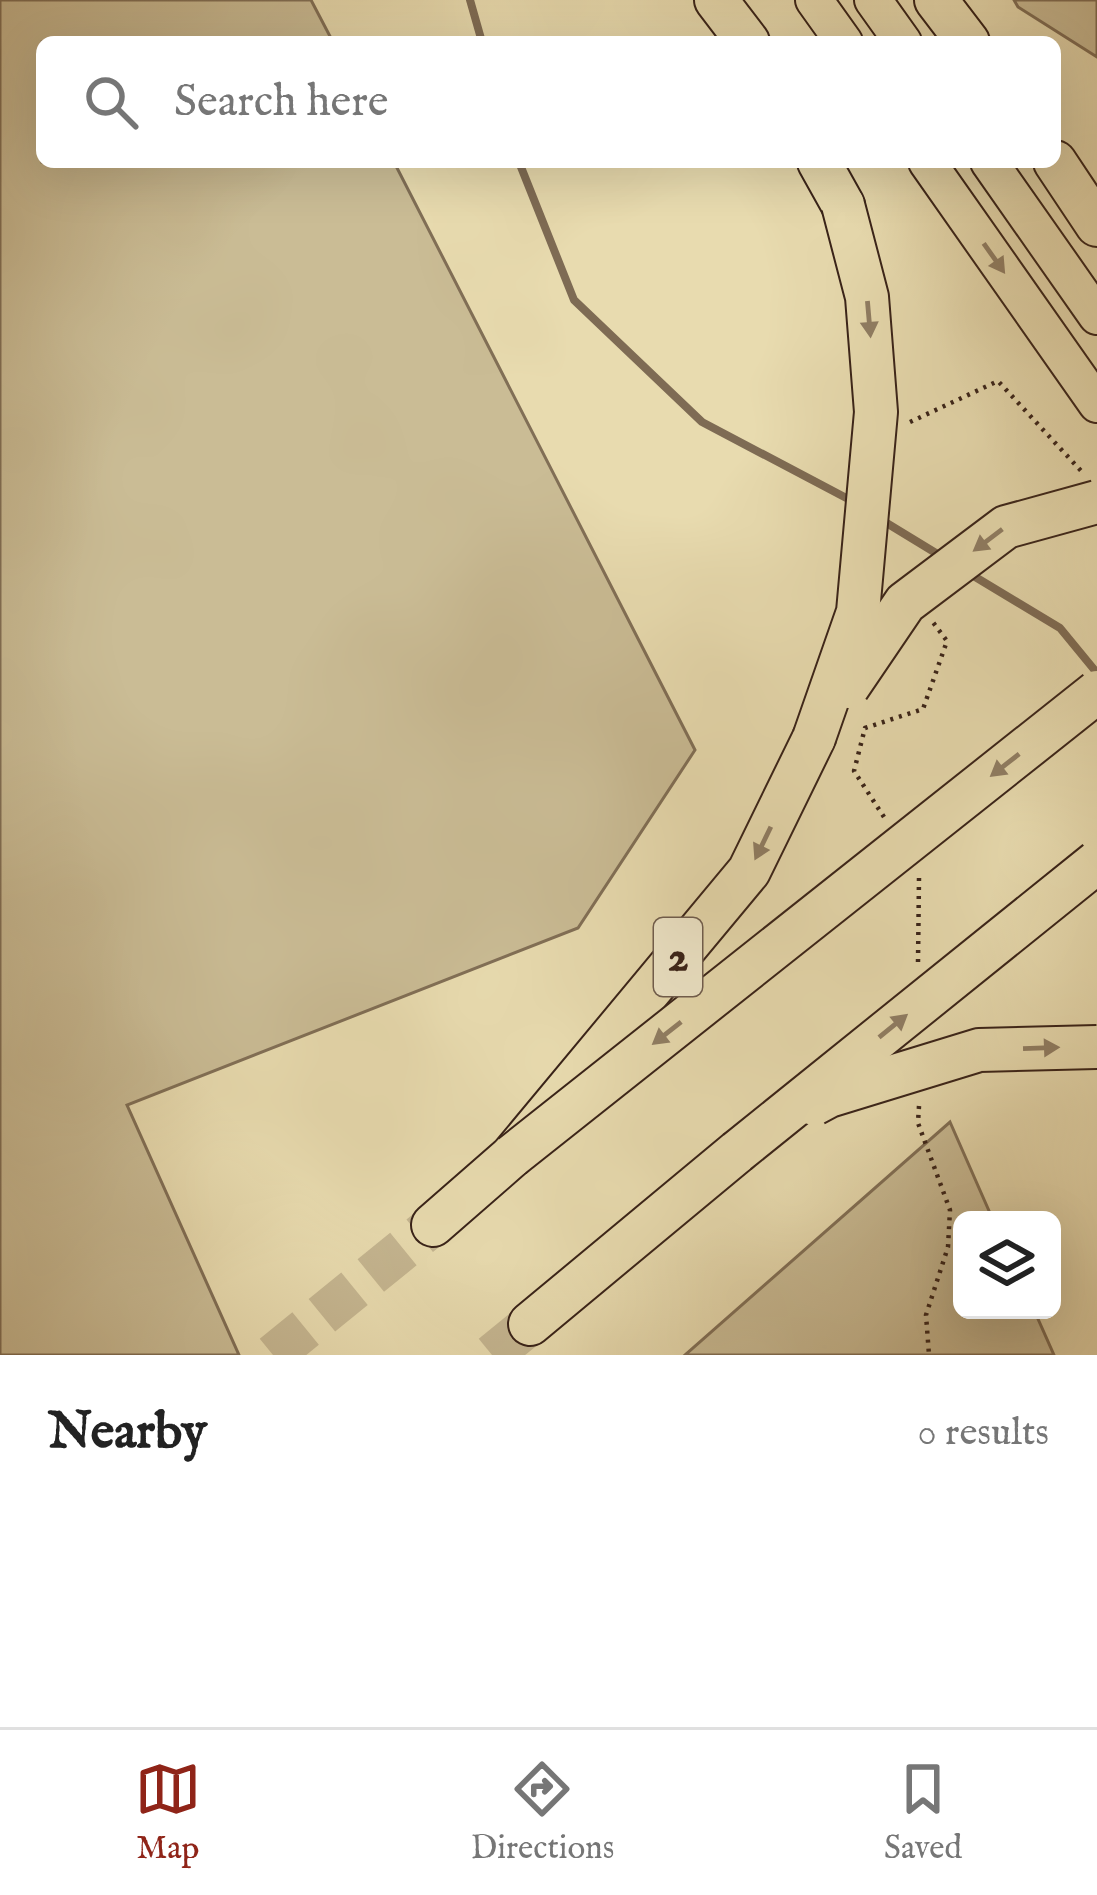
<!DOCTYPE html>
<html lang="en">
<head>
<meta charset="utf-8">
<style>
	body { margin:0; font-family:"IM FELL English",serif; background:#f6f6f6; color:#222 }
	.controls { position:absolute; right:36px; bottom:36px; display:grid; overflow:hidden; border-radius:18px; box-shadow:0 12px 48px #0002 }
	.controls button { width:108px; height:108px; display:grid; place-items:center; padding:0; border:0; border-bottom:3px solid #e0e0e0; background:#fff; color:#222; font:60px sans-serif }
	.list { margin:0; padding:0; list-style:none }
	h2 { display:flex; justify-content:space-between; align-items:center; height:156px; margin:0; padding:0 48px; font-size:51px }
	h2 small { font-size:39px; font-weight:400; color:#767676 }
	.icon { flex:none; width:66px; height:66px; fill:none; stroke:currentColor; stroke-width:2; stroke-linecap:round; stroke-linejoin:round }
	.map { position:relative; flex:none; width:1097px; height:1355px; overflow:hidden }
	.search { position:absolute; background:#fff; box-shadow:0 12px 48px #0002; left:36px; right:36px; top:36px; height:132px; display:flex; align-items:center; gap:30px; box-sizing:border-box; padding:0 42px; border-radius:18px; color:#767676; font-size:45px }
	.sheet { height:372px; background:#fff }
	nav { display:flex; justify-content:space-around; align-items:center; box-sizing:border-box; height:168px; border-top:3px solid #e0e0e0; background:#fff; font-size:33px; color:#767676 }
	nav a { display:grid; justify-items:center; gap:6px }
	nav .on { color:#8f2418 }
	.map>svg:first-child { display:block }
</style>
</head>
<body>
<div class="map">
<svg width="1097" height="1355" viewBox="0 0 1097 1355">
	<rect width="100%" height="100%" fill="#e8dbaf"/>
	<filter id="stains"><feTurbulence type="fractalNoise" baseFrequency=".00167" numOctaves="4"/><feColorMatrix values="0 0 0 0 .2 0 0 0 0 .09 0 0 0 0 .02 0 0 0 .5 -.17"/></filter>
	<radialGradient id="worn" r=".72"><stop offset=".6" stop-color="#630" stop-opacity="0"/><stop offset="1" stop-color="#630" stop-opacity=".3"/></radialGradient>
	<g fill="#cabc95" stroke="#816f56" stroke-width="3">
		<polygon points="0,0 311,0 333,42 42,42 42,162 394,162 695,750 578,928 127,1105 239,1355 0,1355"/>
		<polygon points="1014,0 1097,0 1097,57 1018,7"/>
		<polygon points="950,1122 993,1220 962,1220 962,1310 1034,1310 1054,1355 685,1355"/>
	</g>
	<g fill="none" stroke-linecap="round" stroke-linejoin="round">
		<g stroke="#7e6b54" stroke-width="8">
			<polyline points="470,0 482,42"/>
			<polyline points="519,162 574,300 702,422 852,501"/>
			<polyline points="880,519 944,558"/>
			<polyline points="967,572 1060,628 1097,673"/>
		</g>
		<g stroke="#c5b691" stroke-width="42" stroke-dasharray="42 21" stroke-linecap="butt">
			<polyline points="273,1355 433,1225"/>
			<polyline points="492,1355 530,1324"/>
		</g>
		<defs>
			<g id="major">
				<polyline points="814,0 844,42"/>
				<polyline points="873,0 903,42"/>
				<polyline points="927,162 1097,404"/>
				<polyline points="989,162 1097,316"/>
			</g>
			<g id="highway">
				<polyline points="716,0 748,42"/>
				<polyline points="936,0 968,42"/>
				<polyline points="819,162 843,205"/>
				<polyline points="1055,162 1097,225"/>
				<polyline points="433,1225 512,1156 749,871 814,738"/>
				<polyline points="530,1324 737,1152"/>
			</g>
		</defs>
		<use href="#major" stroke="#382218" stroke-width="40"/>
		<use href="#highway" stroke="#382218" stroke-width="46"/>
		<g stroke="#382218" stroke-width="4.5" stroke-dasharray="3 6" stroke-linecap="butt">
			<polyline points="910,422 998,381 1083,473"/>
			<polyline points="884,817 854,771 865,728 923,709 947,641 932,621"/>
			<polyline points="918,962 919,878"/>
			<polyline points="919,1106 918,1123 950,1210 948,1247 926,1315 929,1355"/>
		</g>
		<use href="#major" stroke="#e8dbaf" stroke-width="36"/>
		<use href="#highway" stroke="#e8dbaf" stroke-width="42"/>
		<defs>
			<g id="highway-bridge">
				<polyline points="848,687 905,603 1006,527 1097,502"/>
				<polyline points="814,738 858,612 876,412 867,297 843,205"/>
				<polyline points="814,1104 829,1096 979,1050 1097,1047"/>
				<polyline points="737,1152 1097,862"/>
				<polyline points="512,1156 1097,692"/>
			</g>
		</defs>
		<use href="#highway-bridge" stroke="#382218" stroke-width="46" stroke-linecap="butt"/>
		<use href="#highway-bridge" stroke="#e8dbaf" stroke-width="42"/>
	</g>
	<defs><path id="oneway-solid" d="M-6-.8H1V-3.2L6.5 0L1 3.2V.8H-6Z" transform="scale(3)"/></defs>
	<g fill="#907e64">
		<use href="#oneway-solid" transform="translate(994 258) rotate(55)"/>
		<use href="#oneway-solid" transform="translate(869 319) rotate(85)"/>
		<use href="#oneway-solid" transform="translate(988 540) rotate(143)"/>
		<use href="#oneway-solid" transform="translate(1005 765) rotate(142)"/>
		<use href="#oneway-solid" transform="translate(763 843) rotate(116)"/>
		<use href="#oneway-solid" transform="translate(893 1026) rotate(-39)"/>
		<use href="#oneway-solid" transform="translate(667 1033) rotate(142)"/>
		<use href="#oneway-solid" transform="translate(1041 1048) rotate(-2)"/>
	</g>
	<g text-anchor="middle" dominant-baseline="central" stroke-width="10" stroke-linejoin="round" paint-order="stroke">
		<rect fill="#f0e8cb" stroke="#6f5d4e" stroke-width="3" x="654" y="918" width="48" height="78" rx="9"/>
		<g font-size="45" font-weight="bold" fill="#382218">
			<text x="678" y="957">2</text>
		</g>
	</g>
	<rect width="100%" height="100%" filter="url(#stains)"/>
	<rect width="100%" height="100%" fill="url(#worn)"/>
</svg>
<div class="controls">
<button><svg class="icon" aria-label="layers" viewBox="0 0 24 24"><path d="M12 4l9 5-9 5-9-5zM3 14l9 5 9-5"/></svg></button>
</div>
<div class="search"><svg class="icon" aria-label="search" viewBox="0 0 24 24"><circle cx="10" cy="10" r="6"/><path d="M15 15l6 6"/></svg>Search here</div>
</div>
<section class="sheet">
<h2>Nearby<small>0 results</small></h2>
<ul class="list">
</ul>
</section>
<nav>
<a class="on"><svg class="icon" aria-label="map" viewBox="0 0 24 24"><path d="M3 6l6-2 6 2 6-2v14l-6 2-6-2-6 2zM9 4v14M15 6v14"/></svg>Map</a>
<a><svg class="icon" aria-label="directions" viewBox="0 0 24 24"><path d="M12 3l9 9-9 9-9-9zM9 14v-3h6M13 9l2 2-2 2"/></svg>Directions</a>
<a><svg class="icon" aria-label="saved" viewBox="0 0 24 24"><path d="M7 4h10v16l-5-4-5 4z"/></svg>Saved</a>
</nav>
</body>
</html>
